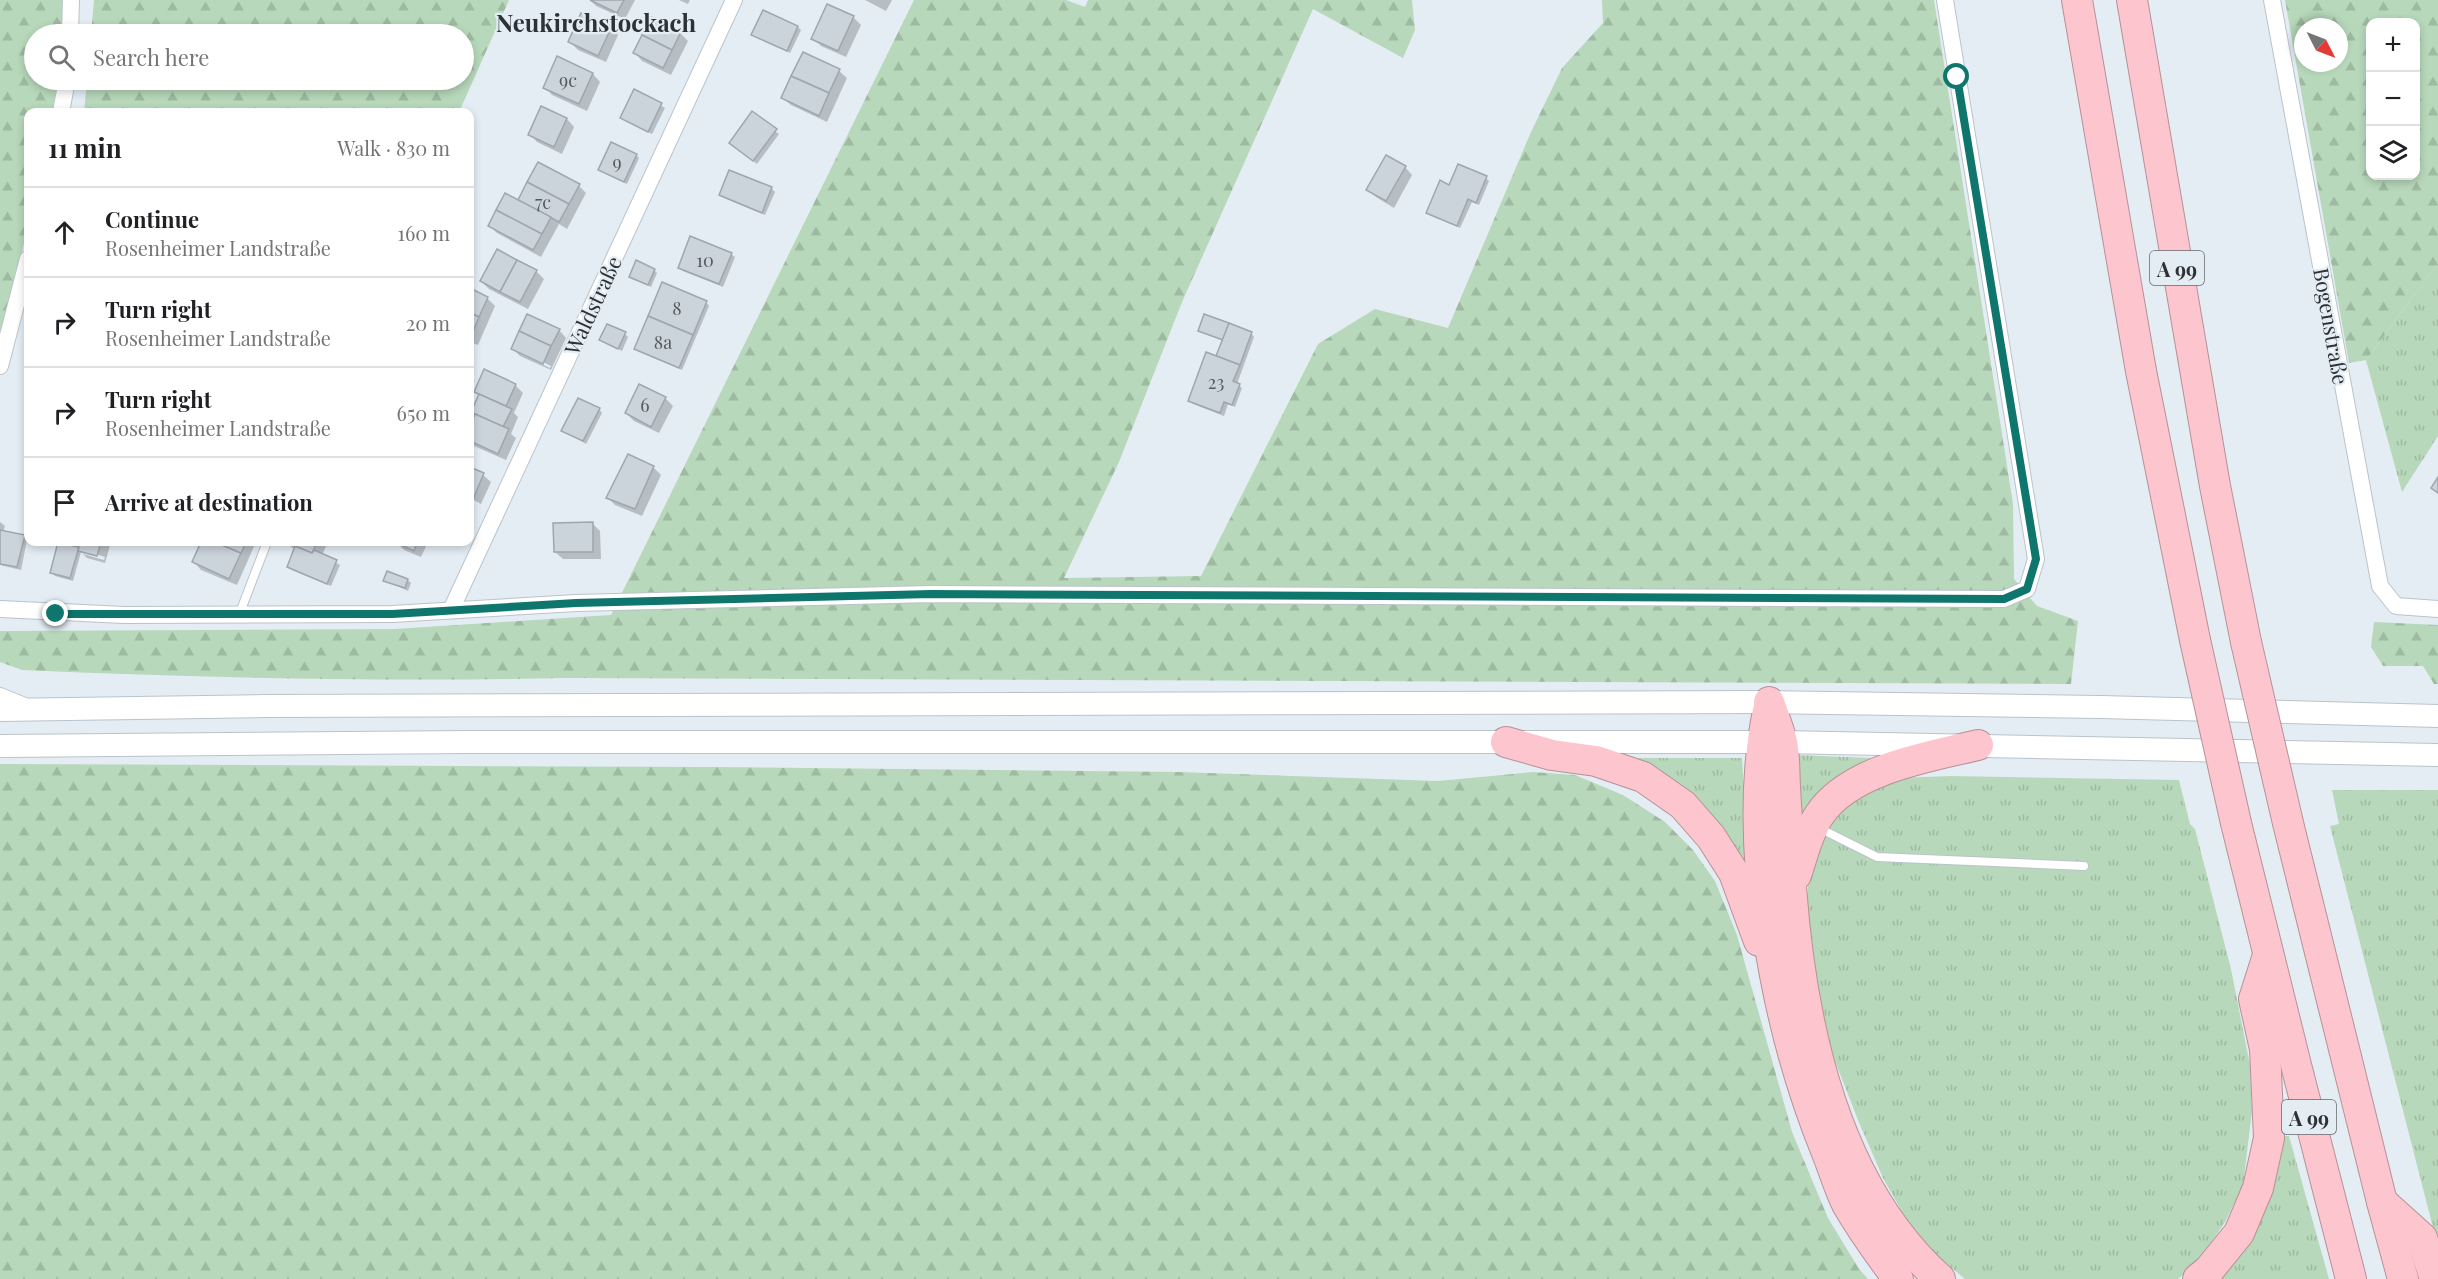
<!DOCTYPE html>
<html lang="en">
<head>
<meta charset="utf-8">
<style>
	body { margin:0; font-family:"Playfair Display",serif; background:#f6f6f6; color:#202124 }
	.controls { position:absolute; right:18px; top:18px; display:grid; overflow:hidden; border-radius:12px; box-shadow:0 3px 9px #0003 }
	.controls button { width:54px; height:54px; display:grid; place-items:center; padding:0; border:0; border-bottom:2px solid #e0e0e0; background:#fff; color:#202124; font:30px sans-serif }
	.compass { position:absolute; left:2294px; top:18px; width:54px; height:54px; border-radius:50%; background:#fff; box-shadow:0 3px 9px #0003; rotate:132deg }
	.stop { position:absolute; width:18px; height:18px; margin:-14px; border:4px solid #0f766e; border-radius:50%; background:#fff }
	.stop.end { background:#0f766e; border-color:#fff; box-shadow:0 2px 6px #0008 }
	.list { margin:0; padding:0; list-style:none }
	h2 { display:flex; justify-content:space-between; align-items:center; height:78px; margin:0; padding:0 24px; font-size:26px }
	h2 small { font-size:20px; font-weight:400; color:#757577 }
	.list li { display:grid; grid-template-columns:39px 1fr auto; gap:18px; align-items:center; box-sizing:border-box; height:90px; padding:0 24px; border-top:2px solid #e0e0e0 }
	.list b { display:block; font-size:22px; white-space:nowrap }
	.list p { margin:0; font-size:20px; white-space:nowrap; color:#757577 }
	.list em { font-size:20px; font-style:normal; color:#757577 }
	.icon { flex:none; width:33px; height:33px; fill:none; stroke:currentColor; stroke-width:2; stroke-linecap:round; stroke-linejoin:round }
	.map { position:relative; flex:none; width:2438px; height:1279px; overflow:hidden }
	.search { position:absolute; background:#fff; box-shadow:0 3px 9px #0003; left:24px; top:24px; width:450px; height:66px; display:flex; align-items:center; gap:15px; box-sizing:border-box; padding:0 21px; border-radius:33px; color:#757577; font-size:22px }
	.panel { position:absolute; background:#fff; box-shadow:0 3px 9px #0003; left:24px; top:108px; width:450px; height:438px; border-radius:12px }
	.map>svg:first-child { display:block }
</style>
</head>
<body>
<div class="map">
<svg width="2438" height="1279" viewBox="0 0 2438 1279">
	<defs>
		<pattern id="grass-tufts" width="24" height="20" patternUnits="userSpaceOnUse" patternTransform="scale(1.5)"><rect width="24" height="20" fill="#b7d8ba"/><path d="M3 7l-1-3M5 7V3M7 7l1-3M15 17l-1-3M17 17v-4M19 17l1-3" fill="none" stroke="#9ebaa0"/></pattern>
		<pattern id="forest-firs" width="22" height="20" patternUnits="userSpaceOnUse" patternTransform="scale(1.5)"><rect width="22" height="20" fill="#b7d8ba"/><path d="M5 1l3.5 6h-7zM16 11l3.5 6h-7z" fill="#9ebaa0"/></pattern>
	</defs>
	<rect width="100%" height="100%" fill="#e4edf4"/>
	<g fill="url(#grass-tufts)">
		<polygon points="2438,263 2438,436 2402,492 2366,360"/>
		<polygon points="1797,755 1871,758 1857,770 1800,827"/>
		<polygon points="1638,758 1742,758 1748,861 1743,864 1636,763"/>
		<polygon points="1950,776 2179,780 2190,824 2195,829 2231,969 2250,1065 2252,1111 2243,1185 2225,1222 2199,1261 2178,1279 1965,1279 1940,1258 1909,1224 1883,1178 1858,1120 1833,1056 1815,977 1807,899 1810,865 1829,824 1849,803 1898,778"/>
		<polygon points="2332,790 2438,790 2438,1247 2330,826 2339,824"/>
		<polygon points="2279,1136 2289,1136 2329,1279 2220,1279"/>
	</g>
	<g fill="url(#forest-firs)" fill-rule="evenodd">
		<polygon points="0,0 63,0 62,34 34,34 34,80 58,80 52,112 28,112 28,225 0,351"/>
		<polygon points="94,0 509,0 459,112 84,112 87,80 464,80 464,34 91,34"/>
		<path d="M 914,0 L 1066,0 L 1085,7 L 1088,0 L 1412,0 L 1415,30 L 1403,58 L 1313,9 L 1182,302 L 1119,462 L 1064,578 L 1201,576 L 1318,344 L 1375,309 L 1448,328 L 1531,132 L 1562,68 L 1603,23 L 1602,0 L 1934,0 L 2013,504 L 2014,579 L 2037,606 L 2078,621 L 2071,684 L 566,678 C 385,682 204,678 22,670 L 0,662 L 0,631 L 395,629 L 611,615 Z"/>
		<path d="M 2285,0 L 2438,0 L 2438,263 L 2366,360 L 2349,363 ZM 2416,22 L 2416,176 L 2370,176 L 2370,22 ZM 2303,27 L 2339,27 L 2339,63 L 2303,63 Z"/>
		<polygon points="2374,622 2438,625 2438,684 2434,684 2423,666 2383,666 2371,647"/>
		<polygon points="0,764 712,767 1178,772 1438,781 1533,772 1575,775 1623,795 1665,822 1693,850 1715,881 1737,935 1792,1132 1828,1218 1859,1269 1868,1279 0,1279"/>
	</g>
	<g fill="#0003" fill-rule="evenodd">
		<polygon points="590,0 635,0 625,19 596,6"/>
		<polygon points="679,0 690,0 688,4"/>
		<polygon points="865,0 892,0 886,11"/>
		<polygon points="853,17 861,25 846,57 821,46 813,38"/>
		<polygon points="611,27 618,35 606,62 578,50 570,42"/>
		<polygon points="798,27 801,30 790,53 753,35"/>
		<polygon points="680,33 688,41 671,75 642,61 635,53"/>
		<polygon points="803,54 839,71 847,78 827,122 791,105 783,98"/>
		<polygon points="558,58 593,74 600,82 587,111 552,95 545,87"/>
		<polygon points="635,91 665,108 652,134 625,121"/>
		<polygon points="542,108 567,119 574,127 562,154 537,142 530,134"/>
		<polygon points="752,114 779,134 757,164 734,147"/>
		<polygon points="636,155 639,158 627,184 600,170"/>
		<polygon points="1405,167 1412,175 1394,208 1376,197 1368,190"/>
		<polygon points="1486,178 1489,181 1479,205 1472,202 1460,228 1428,213 1450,187"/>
		<polygon points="579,186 586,193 567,229 559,224 541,257 497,233 490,226 518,202"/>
		<polygon points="771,188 775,192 765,215 724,198 720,195"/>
		<polygon points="731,254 735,257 723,287 683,271 679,267"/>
		<polygon points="654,270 657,273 651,287 630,276"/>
		<polygon points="536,271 544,279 528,309 489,289 481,281"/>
		<polygon points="470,290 487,298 495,306 478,345 470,342"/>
		<polygon points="706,302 709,306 682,370 636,349"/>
		<path d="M 559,330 L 566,338 L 551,370 L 520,356 L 512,348 ZM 520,351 L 551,366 L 550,368 L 520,354 Z"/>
		<polygon points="1199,330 1251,333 1254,337 1237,384 1242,388 1235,407 1228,404 1224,416 1193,404 1190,401 1217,358 1224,341"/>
		<polygon points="625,334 628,337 622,351 601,340"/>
		<polygon points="515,385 523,393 514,413 518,417 511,434 516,438 506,460 474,446 470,442 470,430 476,415 473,412 480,395 476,391"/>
		<polygon points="665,398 673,406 659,433 634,421 626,413"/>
		<polygon points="599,409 602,413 586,444 563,430"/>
		<polygon points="653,467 661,475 642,516 615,505 608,498"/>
		<polygon points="470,468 483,475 491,482 481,504 470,498"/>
		<polygon points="0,522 5,526 3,532 24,537 27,540 21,570 0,565"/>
		<polygon points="593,524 600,531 601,559 563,559 555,552"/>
		<path d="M 71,542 L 111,542 L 105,563 L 87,558 L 81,552 L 73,581 L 55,576 L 51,572 L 74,548 L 70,544 ZM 79,549 L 105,557 L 104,560 L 83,554 Z"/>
		<polygon points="203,542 256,542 237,585 201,570 194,562"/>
		<polygon points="284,542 328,542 322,555 340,565 331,586 292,570 288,566 296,550"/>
		<polygon points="396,542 428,542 421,557 404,550"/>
		<polygon points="385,580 408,580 411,583 408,591"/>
	</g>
	<g fill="#cbd3db" stroke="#9fa6ad" stroke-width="1.5">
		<polygon points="590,0 624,0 617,13"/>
		<polygon points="827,4 854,16 838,51 811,39"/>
		<polygon points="763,10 798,26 787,51 751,35"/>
		<polygon points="581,13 612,26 598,56 568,42"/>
		<polygon points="651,17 681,32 672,50 642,35"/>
		<polygon points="642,35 672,50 663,68 633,53"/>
		<polygon points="803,52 840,69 829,93 791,76"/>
		<polygon points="557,56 593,73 579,104 543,88"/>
		<polygon points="791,76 829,93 819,116 781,98"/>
		<polygon points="634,89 662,103 648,132 620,118"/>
		<polygon points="541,106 567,118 554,147 528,135"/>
		<polygon points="752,111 777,129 753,161 729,143"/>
		<polygon points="611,142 637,154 624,182 598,170"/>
		<polygon points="1386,155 1406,166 1386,201 1366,190"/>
		<polygon points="538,162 580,184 569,204 527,182"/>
		<polygon points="1458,164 1487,176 1476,203 1468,199 1457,226 1426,213 1440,180 1449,185"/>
		<polygon points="729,170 772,187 762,213 719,195"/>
		<polygon points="527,182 569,204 559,222 518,200"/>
		<polygon points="505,193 551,217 542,234 496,210"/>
		<polygon points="496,210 542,234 533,250 488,226"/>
		<polygon points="690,236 732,253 719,284 678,268"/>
		<polygon points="497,249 517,260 500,292 480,281"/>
		<polygon points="517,260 537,270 520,302 500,292"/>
		<polygon points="636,260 655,269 648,285 629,277"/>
		<polygon points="662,282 707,301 693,335 648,316"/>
		<polygon points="470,288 488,297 479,317 470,313"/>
		<polygon points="470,313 479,317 470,339"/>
		<polygon points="527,314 560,329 551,346 519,331"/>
		<polygon points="1204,314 1229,323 1223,340 1198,331"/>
		<polygon points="648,316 693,335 679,368 634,349"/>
		<polygon points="1229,323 1252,332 1240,365 1216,356"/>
		<polygon points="607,324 626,332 618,349 599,340"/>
		<polygon points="519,331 551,346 543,364 511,349"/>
		<polygon points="1206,352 1240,365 1233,381 1240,384 1232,405 1224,402 1220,413 1188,401"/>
		<polygon points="484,369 516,384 506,406 474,392"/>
		<polygon points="639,384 666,397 651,427 625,413"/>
		<polygon points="479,394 512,409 503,427 471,412"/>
		<polygon points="578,398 600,408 583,441 561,431"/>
		<polygon points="475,414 509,429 498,454 470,441 470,427"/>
		<polygon points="628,454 654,466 635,509 606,498"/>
		<polygon points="470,467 484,473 474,497 470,495"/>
		<polygon points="2438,477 2438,493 2431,488"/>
		<polygon points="593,522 593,552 554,552 553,523"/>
		<polygon points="0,530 25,535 17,567 0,564"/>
		<polygon points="58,542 79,547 70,578 50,573"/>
		<polygon points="69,542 101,542 97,556 78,551 79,547 69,545"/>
		<polygon points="201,542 215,542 241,553 229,579 192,562"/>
		<polygon points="215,542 246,542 241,553"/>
		<polygon points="285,542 317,542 312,553"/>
		<polygon points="395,542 417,542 414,551"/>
		<polygon points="295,546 312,553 314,550 337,560 327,584 287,567"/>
		<polygon points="387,571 408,579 405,588 383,581"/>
	</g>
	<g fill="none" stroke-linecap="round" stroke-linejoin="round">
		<defs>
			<g id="lane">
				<polyline points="239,615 267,542"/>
				<polyline points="1817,827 1877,857 2084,866"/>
			</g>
			<g id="street">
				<polyline points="2272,0 2380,586 2396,606 2438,609"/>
				<polyline points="70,34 71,0"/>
				<polyline points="61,112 67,80"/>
				<polyline points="0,366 28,259"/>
				<polyline points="0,609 124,615 392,614 576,603 931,594 2004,599 2027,589 2036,559 1945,0"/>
				<polyline points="451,610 734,0"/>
				<polyline points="0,696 27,707"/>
			</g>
			<g id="secondary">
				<polyline points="0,710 265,706 1769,702 2101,707 2438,716"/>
				<polyline points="0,746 468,742 1782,742 2438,755"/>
			</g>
			<g id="highway">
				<polyline points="2077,0 2141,371 2195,640"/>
				<polyline points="2132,0 2215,486 2246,642"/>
				<path d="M 1769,702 C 1773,715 1779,729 1782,742 C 1785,756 1784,772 1785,787 C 1787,821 1789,854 1791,887 C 1801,1023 1834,1184 1940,1279"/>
				<path d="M 1768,711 C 1741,845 1776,1028 1827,1153 C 1834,1170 1839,1188 1847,1204 C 1862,1230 1880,1255 1898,1279"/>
				<polyline points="1506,742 1552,755 1596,761 1643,777 1683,805 1711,837 1734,873 1759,941"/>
				<polyline points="2236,823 2296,1065 2351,1279"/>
				<polyline points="2288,823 2382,1202 2403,1279"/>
				<path d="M 1796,875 C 1803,855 1808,831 1820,814 C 1851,769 1928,757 1978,745"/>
				<polyline points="2382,1202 2422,1238 2435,1279"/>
				<polyline points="2198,1279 2209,1270 2239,1233 2258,1188 2269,1138 2265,1049 2254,999 2268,955"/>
			</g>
		</defs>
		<use href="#lane" stroke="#bbc3ca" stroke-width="10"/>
		<use href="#street" stroke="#bbc3ca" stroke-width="18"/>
		<use href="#secondary" stroke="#bbc3ca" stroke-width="24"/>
		<use href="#highway" stroke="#b59197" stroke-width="32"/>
		<use href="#lane" stroke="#fff" stroke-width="8"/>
		<use href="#street" stroke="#fff" stroke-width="16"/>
		<use href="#secondary" stroke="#fff" stroke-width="22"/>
		<use href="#highway" stroke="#fdc5cd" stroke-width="30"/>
		<defs>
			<g id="highway-bridge">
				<polyline points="2195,640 2236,823"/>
				<polyline points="2246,642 2288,823"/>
			</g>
		</defs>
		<use href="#highway-bridge" stroke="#b59197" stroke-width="32" stroke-linecap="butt"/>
		<use href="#highway-bridge" stroke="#fdc5cd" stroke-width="30"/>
	</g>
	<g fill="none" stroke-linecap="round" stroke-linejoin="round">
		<polyline stroke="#0f766e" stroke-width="8" points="56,614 392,614 576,603 931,594 2004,599 2027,589 2036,559 1957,77"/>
	</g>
	<g text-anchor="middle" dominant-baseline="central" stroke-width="4.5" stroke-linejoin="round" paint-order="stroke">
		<g font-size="18" fill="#555a5e">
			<text x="568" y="80">9c</text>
			<text x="617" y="162">9</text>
			<text x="543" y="202">7c</text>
			<text x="705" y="260">10</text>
			<text x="677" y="308">8</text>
			<text x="663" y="342">8a</text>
			<text x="1216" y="382">23</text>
			<text x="645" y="405">6</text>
		</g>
		<g fill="#e4edf4" stroke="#65696e" stroke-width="1.5">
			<rect x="2150" y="251" width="54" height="34" rx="4.5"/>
			<rect x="2282" y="1100" width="54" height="34" rx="4.5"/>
		</g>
		<g font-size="20" font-weight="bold" fill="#2e3134">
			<text x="2177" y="268">A 99</text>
			<text x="2309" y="1117">A 99</text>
		</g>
		<g font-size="21" fill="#2e3134" stroke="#e4edf4">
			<text transform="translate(592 305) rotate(-65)">Waldstraße</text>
			<text transform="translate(2332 326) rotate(80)">Bogenstraße</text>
		</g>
		<g font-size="24" font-weight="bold" fill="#2c3238" stroke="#e4edf4">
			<text x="596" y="22">Neukirchstockach</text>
		</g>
	</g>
</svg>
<div class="controls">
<button>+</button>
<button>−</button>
<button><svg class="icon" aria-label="layers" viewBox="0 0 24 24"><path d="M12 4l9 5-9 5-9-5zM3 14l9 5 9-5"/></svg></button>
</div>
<svg class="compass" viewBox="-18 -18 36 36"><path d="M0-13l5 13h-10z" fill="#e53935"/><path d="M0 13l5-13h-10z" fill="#757577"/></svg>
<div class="stop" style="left:1957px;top:77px"></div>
<div class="stop end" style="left:56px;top:614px"></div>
<div class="search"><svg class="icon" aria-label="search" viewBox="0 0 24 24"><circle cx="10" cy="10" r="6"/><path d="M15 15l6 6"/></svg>Search here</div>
<section class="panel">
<h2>11 min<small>Walk · 830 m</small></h2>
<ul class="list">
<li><svg class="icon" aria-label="ahead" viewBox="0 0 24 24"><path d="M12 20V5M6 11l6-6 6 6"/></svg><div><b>Continue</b><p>Rosenheimer Landstraße</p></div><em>160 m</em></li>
<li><svg class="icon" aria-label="right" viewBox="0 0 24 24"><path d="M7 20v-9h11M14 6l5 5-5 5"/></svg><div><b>Turn right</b><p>Rosenheimer Landstraße</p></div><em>20 m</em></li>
<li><svg class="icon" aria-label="right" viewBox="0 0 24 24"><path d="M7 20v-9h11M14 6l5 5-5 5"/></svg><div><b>Turn right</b><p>Rosenheimer Landstraße</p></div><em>650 m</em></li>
<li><svg class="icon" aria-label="arrive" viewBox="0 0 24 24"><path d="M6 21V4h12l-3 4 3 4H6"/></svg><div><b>Arrive at destination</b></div></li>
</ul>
</section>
</div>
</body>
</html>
